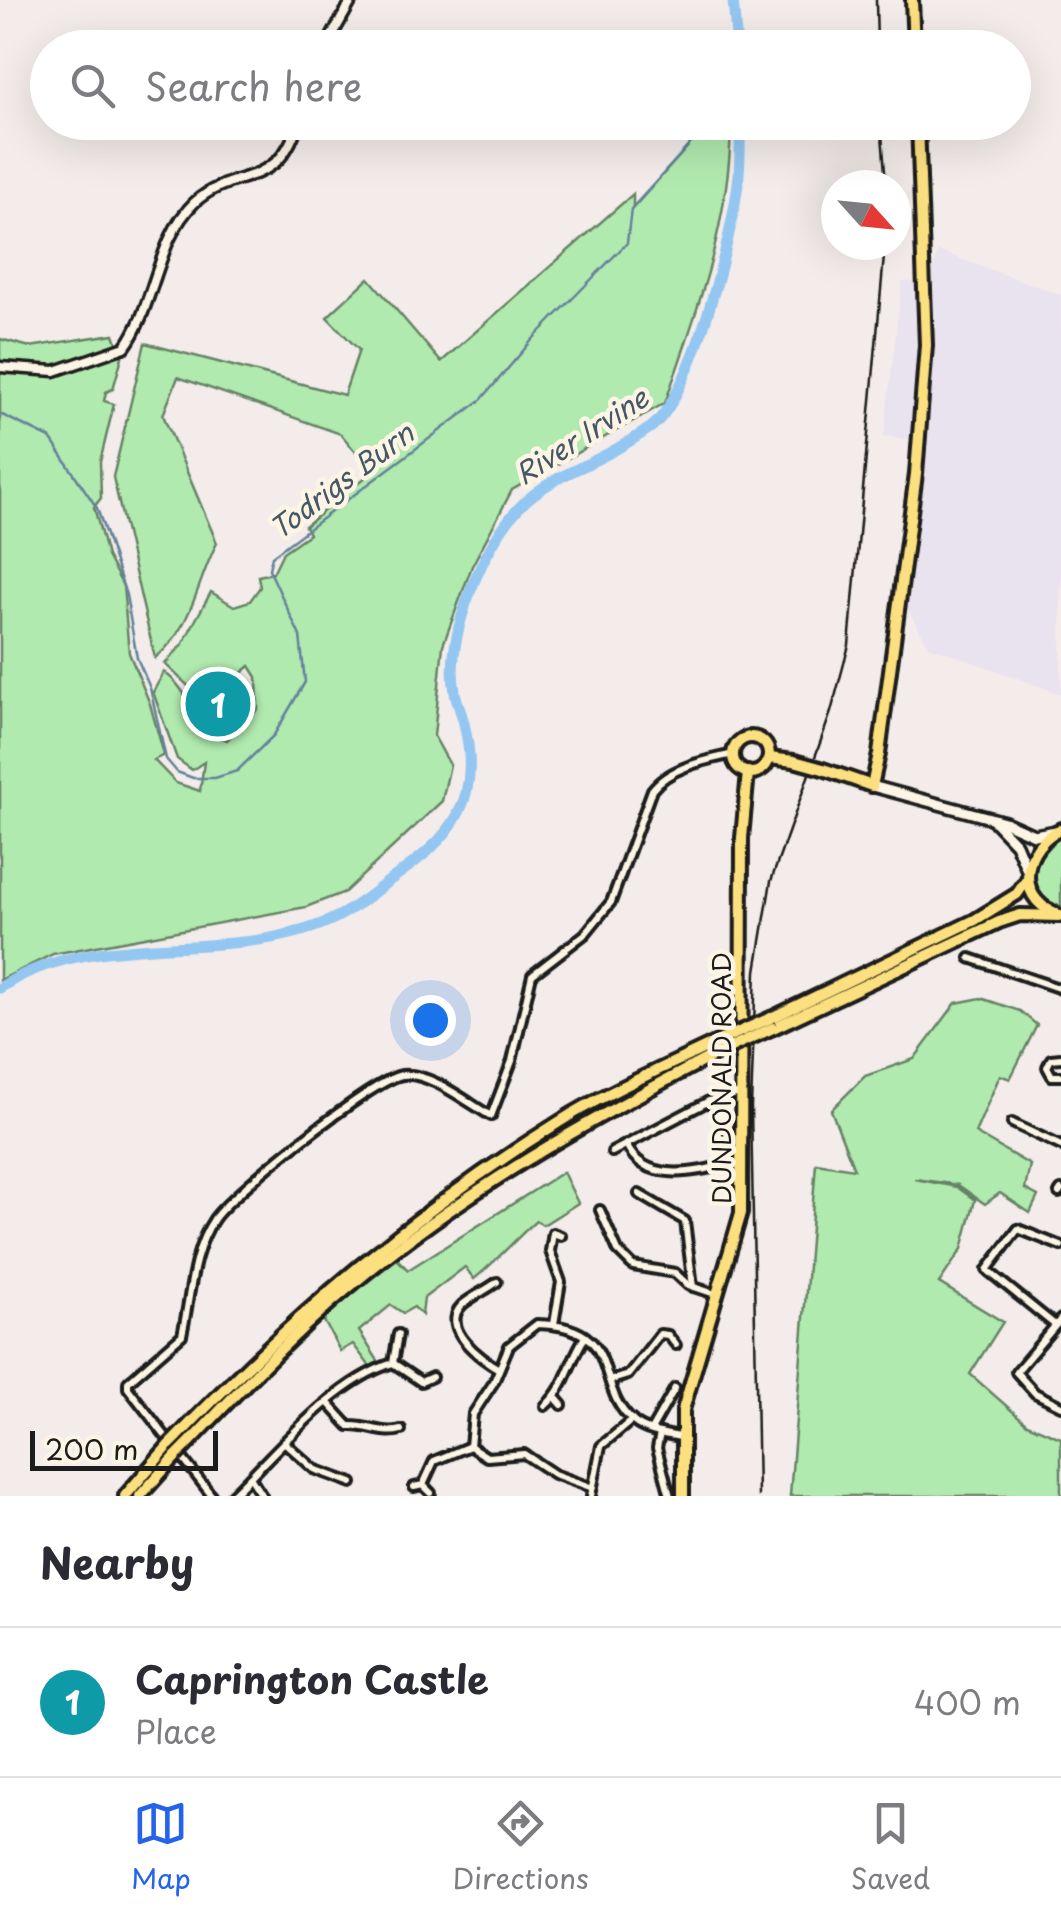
<!DOCTYPE html>
<html lang="en">
<head>
<meta charset="utf-8">
<style>
	body { margin:0; font-family:"Playpen Sans",sans-serif; background:#f2f2f3; color:#2b2b33 }
	.compass { position:absolute; left:821px; top:170px; width:90px; height:90px; border-radius:50%; background:#fff; box-shadow:0 10px 40px #0002; rotate:117deg }
	.scale { position:absolute; left:30px; bottom:25px; width:188px; box-sizing:border-box; padding-left:10px; border:5px solid #1c1c1c; border-top:0; font-size:28px; line-height:35px; white-space:nowrap; color:#1c1c1c; -webkit-text-stroke:8px #fcf5e5; paint-order:stroke }
	.you { position:absolute; left:430px; top:1020px; width:35px; height:35px; margin:-25px; border:8px solid #fff; border-radius:50%; background:#1a73e8; box-shadow:0 0 0 15px #1a73e833 }
	.badge { display:grid; place-items:center; width:65px; height:65px; border-radius:50%; background:#2563eb; color:#fff; font-size:32px; font-weight:700 }
	.pin { position:absolute; translate:-50% -50%; border:5px solid #fff; box-shadow:0 2px 10px #0006 }
	.list { margin:0; padding:0; list-style:none }
	h2 { display:flex; justify-content:space-between; align-items:center; height:130px; margin:0; padding:0 40px; font-size:42px }
	h2 small { font-size:32px; font-weight:400; color:#7c7c81 }
	.list li { display:grid; grid-template-columns:65px 1fr auto; gap:30px; align-items:center; box-sizing:border-box; height:150px; padding:0 40px; border-top:2px solid #e1e1e2 }
	.list b { display:block; font-size:38px; white-space:nowrap }
	.list p { margin:0; font-size:32px; white-space:nowrap; color:#7c7c81 }
	.list em { font-size:32px; font-style:normal; color:#7c7c81 }
	.icon { flex:none; width:55px; height:55px; fill:none; stroke:currentColor; stroke-width:2; stroke-linecap:round; stroke-linejoin:round }
	.map { position:relative; flex:none; width:1061px; height:1496px; overflow:hidden }
	.search { position:absolute; background:#fff; box-shadow:0 10px 40px #0002; left:30px; right:30px; top:30px; height:110px; display:flex; align-items:center; gap:25px; box-sizing:border-box; padding:0 35px; border-radius:55px; color:#7c7c81; font-size:38px }
	.sheet { height:280px; background:#fff }
	nav { display:flex; justify-content:space-around; align-items:center; box-sizing:border-box; height:140px; border-top:2px solid #e1e1e2; background:#fff; font-size:28px; color:#7c7c81 }
	nav a { display:grid; justify-items:center; gap:5px }
	nav .on { color:#2563eb }
	.map>svg:first-child { display:block }
</style>
</head>
<body>
<div class="map">
<svg width="1061" height="1496" viewBox="0 0 1061 1496">
	<rect width="100%" height="100%" fill="#f3ecea"/>
	<filter id="ink" filterUnits="userSpaceOnUse"><feTurbulence type="fractalNoise" baseFrequency=".01" numOctaves="2"/><feDisplacementMap in="SourceGraphic" scale="20" xChannelSelector="R" yChannelSelector="G"/><feConvolveMatrix kernelMatrix="1 2 1 2 8 2 1 2 1" color-interpolation-filters="sRGB"/></filter>
	<g filter="url(#ink)">
		<g fill="#e9e2ef">
			<polygon points="938,251 1061,295 1061,694 929,646 907,608 931,368 933,269"/>
			<polygon points="902,282 918,282 921,364 912,440 884,436"/>
		</g>
		<g fill="#b1eaaf" stroke="#668366" stroke-width="2.5">
			<path d="M 709,123 L 731,123 C 730,221 698,310 665,403 L 512,490 L 472,566 L 443,645 L 434,736 L 450,765 L 442,801 L 345,892 L 306,907 L 53,954 L 0,980 L 0,339 L 30,347 L 114,334 L 122,357 L 113,389 L 106,392 L 104,401 L 114,404 L 100,462 L 101,498 L 94,507 L 107,556 L 123,586 L 129,653 L 150,704 L 164,755 L 154,760 L 176,783 L 200,791 L 204,762 L 192,770 L 177,759 L 153,692 L 164,672 C 192,692 193,726 227,740 L 258,709 L 257,677 L 250,666 L 237,677 L 231,672 L 224,692 L 216,688 L 204,701 L 165,664 L 182,645 L 211,592 L 234,606 L 250,601 L 260,587 L 258,576 L 273,573 L 283,552 L 309,534 L 305,526 L 372,472 L 341,434 L 178,377 L 163,415 L 217,543 C 196,583 193,628 155,658 L 113,477 L 145,343 L 344,395 L 359,350 L 327,317 L 369,278 L 441,362 L 633,194 L 633,208 Z"/>
			<path d="M 1061,836 L 1061,910 C 1018,903 1028,851 1061,836 Z"/>
			<polygon points="981,998 1020,1011 1037,1025 1010,1079 1000,1075 975,1133 1030,1165 1025,1189 1038,1196 1030,1213 1000,1193 985,1204 958,1185 915,1179 957,1187 975,1200 962,1249 939,1283 1003,1322 970,1374 1027,1424 1061,1438 1061,1496 790,1496 816,1163 854,1169 831,1110 865,1076 914,1059 956,1003"/>
			<path d="M 563,1172 L 578,1203 L 543,1225 L 536,1221 C 514,1240 497,1261 474,1279 L 465,1267 L 424,1298 L 422,1315 L 414,1307 L 403,1313 L 391,1305 L 359,1331 L 380,1364 L 371,1368 L 353,1344 L 340,1351 L 322,1317 L 397,1259 L 408,1270 Z"/>
		</g>
		<g fill="none" stroke-linecap="round" stroke-linejoin="round">
			<polyline stroke="#63829b" stroke-width="2.5" points="0,414 50,438 97,508 126,595 137,658 150,688 166,759 177,772 193,778 215,778 237,771 274,735 305,682 300,636 269,569 272,556 481,400 534,338 627,243 631,209 710,122"/>
			<g stroke="#93c6f0" stroke-width="11">
				<polyline points="733,0 737,48"/>
				<path d="M 0,988 C 93,923 238,968 337,917 C 357,907 375,891 393,878 C 450,838 482,804 465,728 C 463,716 457,704 455,692 C 448,654 462,610 477,575 C 525,467 568,486 650,428 C 692,398 732,237 738,183 C 741,163 740,142 740,122"/>
			</g>
			<defs>
				<g id="minor">
					<polyline points="970,958 1061,989"/>
					<polyline points="1061,1058 1051,1059 1047,1067 1052,1076 1061,1076"/>
					<polyline points="1012,1123 1061,1146"/>
					<path d="M 626,1144 C 644,1185 696,1172 729,1164 L 729,1125 L 709,1101"/>
					<polyline points="612,1152 709,1101 740,1093"/>
					<polyline points="1059,1193 1061,1190"/>
					<polyline points="639,1194 685,1221 693,1287"/>
					<polyline points="600,1210 618,1251 633,1266 675,1273 688,1285 718,1295"/>
					<path d="M 497,1282 C 487,1290 471,1297 462,1305 C 439,1328 482,1360 499,1369"/>
					<polyline points="1061,1319 1016,1372 1035,1393 1061,1406"/>
					<polyline points="554,1324 561,1282 550,1251 553,1233 561,1236"/>
					<polyline points="1055,1325 987,1270 1018,1229 1061,1246"/>
					<polyline points="393,1363 421,1382 432,1377"/>
					<polyline points="612,1380 628,1375 660,1334 668,1335 676,1345"/>
					<polyline points="555,1397 562,1405"/>
					<path d="M 329,1404 L 349,1426 C 369,1425 382,1435 401,1430"/>
					<path d="M 545,1406 C 566,1388 569,1361 585,1337"/>
					<polyline points="651,1430 675,1388"/>
					<polyline points="660,1433 657,1448 670,1496"/>
					<polyline points="284,1442 314,1469 352,1483"/>
					<polyline points="250,1477 262,1496"/>
					<polyline points="423,1485 431,1493"/>
					<polyline points="414,1487 423,1485 434,1461 470,1446"/>
					<path d="M 590,1487 L 554,1474 L 524,1454 L 487,1457 L 470,1446 L 473,1414 L 494,1382 L 509,1346 L 537,1324 C 626,1326 591,1387 634,1422 C 646,1432 665,1434 680,1437"/>
					<path d="M 212,1496 L 128,1388 L 128,1382 L 182,1335 C 191,1296 191,1253 214,1219 C 233,1192 372,1080 402,1075 C 429,1071 468,1103 491,1116 L 512,1061 L 532,975 L 585,934 L 611,902 L 652,790 C 669,767 707,760 734,754"/>
					<path d="M 231,1496 C 276,1453 332,1382 393,1363 L 398,1334"/>
					<polyline points="591,1496 601,1446 632,1420"/>
				</g>
				<g id="tertiary">
					<polyline points="325,48 352,0"/>
					<path d="M 0,367 L 55,371 L 125,347 C 155,306 156,239 195,202 C 235,166 279,191 298,122"/>
				</g>
				<g id="secondary">
					<polyline points="872,786 1005,822 1034,835 1056,831"/>
					<polyline points="995,822 1016,844 1027,870"/>
				</g>
				<g id="primary">
					<polyline points="912,0 914,48"/>
					<circle cx="751" cy="755" r="18"/>
					<polyline points="769,758 794,761"/>
					<polyline points="823,769 872,786 879,754 916,474 926,345 918,122"/>
					<path d="M 1055,913 C 1013,896 1024,845 1061,829"/>
					<polyline points="773,1017 975,920 1017,894 1028,878"/>
					<polyline points="773,1028 999,922 1020,915 1061,916"/>
					<path d="M 176,1438 C 297,1313 411,1215 559,1122 C 610,1090 668,1066 723,1039"/>
					<path d="M 185,1447 C 238,1392 290,1336 349,1287 C 462,1191 591,1119 722,1051"/>
					<polyline points="125,1496 169,1445"/>
					<polyline points="140,1496 176,1456"/>
					<polyline points="683,1496 683,1410 741,1213 742,838 748,772"/>
				</g>
			</defs>
			<use href="#minor" stroke="#1c1c1c" stroke-width="14"/>
			<use href="#tertiary" stroke="#1c1c1c" stroke-width="15"/>
			<use href="#secondary" stroke="#1c1c1c" stroke-width="16"/>
			<use href="#primary" stroke="#1c1c1c" stroke-width="18"/>
			<use href="#minor" stroke="#fcf5e5" stroke-width="6"/>
			<use href="#tertiary" stroke="#fcf5e5" stroke-width="8"/>
			<use href="#secondary" stroke="#fcf5e5" stroke-width="9"/>
			<use href="#primary" stroke="#fce080" stroke-width="10"/>
			<g stroke="#1c1c1c" stroke-width="2.5">
				<polyline points="876,0 877,48"/>
				<polyline points="881,122 886,185"/>
				<polyline points="758,1496 751,1107 756,971 771,881 831,712 849,645 885,245"/>
			</g>
			<defs>
				<g id="primary-bridge">
					<polyline points="794,761 823,769"/>
					<polyline points="723,1039 773,1017"/>
					<polyline points="722,1051 773,1028"/>
					<polyline points="169,1445 176,1438"/>
					<polyline points="176,1456 185,1447"/>
				</g>
			</defs>
			<use href="#primary-bridge" stroke="#1c1c1c" stroke-width="18" stroke-linecap="butt"/>
			<use href="#primary-bridge" stroke="#fce080" stroke-width="10"/>
		</g>
	</g>
	<g text-anchor="middle" dominant-baseline="central" stroke-width="9" stroke-linejoin="round" paint-order="stroke">
		<g font-size="25" fill="#1c1c1c" stroke="#fcf5e5">
			<text transform="translate(721 1078) rotate(-90)">DUNDONALD ROAD</text>
		</g>
		<g font-size="28" font-style="italic" fill="#465866" stroke="#fcf5e5">
			<text transform="translate(581 435) rotate(-33)">River Irvine</text>
			<text transform="translate(341 480) rotate(-37)">Todrigs Burn</text>
		</g>
	</g>
</svg>
<svg class="compass" viewBox="-18 -18 36 36"><path d="M0-13l5 13h-10z" fill="#e53935"/><path d="M0 13l5-13h-10z" fill="#7c7c81"/></svg>
<div class="scale">200 m</div>
<div class="you"></div>
<div class="pin badge" style="left:218px;top:704px;background:#0f9aa8">1</div>
<div class="search"><svg class="icon" aria-label="search" viewBox="0 0 24 24"><circle cx="10" cy="10" r="6"/><path d="M15 15l6 6"/></svg>Search here</div>
</div>
<section class="sheet">
<h2>Nearby<small></small></h2>
<ul class="list">
<li><span class="badge" style="background:#0f9aa8">1</span><div><b>Caprington Castle</b><p>Place</p></div><em>400 m</em></li>
</ul>
</section>
<nav>
<a class="on"><svg class="icon" aria-label="map" viewBox="0 0 24 24"><path d="M3 6l6-2 6 2 6-2v14l-6 2-6-2-6 2zM9 4v14M15 6v14"/></svg>Map</a>
<a><svg class="icon" aria-label="directions" viewBox="0 0 24 24"><path d="M12 3l9 9-9 9-9-9zM9 14v-3h6M13 9l2 2-2 2"/></svg>Directions</a>
<a><svg class="icon" aria-label="saved" viewBox="0 0 24 24"><path d="M7 4h10v16l-5-4-5 4z"/></svg>Saved</a>
</nav>
</body>
</html>
